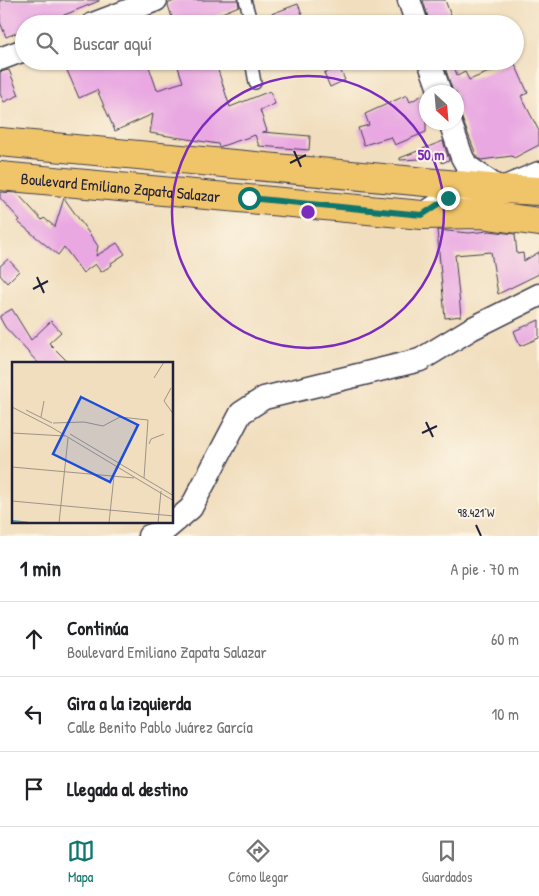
<!DOCTYPE html>
<html lang="es">
<head>
<meta charset="utf-8">
<style>
	body { margin:0; font-family:"Patrick Hand",sans-serif; background:#f6f6f6; color:#202124 }
	.compass { position:absolute; left:419px; top:85px; width:45px; height:45px; border-radius:50%; background:#fff; box-shadow:0 1px 4px #0004; rotate:154deg }
	.stop { position:absolute; width:15px; height:15px; margin:-11px; border:4px solid #0f766e; border-radius:50%; background:#fff }
	.stop.end { background:#0f766e; border-color:#fff; box-shadow:0 1px 5px #0008 }
	.list { margin:0; padding:0; list-style:none }
	h2 { display:flex; justify-content:space-between; align-items:center; height:65px; margin:0; padding:0 20px; font-size:21px }
	h2 small { font-size:16px; font-weight:400; color:#757577 }
	.list li { display:grid; grid-template-columns:32px 1fr auto; gap:15px; align-items:center; box-sizing:border-box; height:75px; padding:0 20px; border-top:1px solid #e0e0e0 }
	.list b { display:block; font-size:19px; white-space:nowrap }
	.list p { margin:0; font-size:16px; white-space:nowrap; color:#757577 }
	.list em { font-size:16px; font-style:normal; color:#757577 }
	.icon { flex:none; width:28px; height:28px; fill:none; stroke:currentColor; stroke-width:2; stroke-linecap:round; stroke-linejoin:round }
	.map { position:relative; flex:none; width:539px; height:536px; overflow:hidden }
	.search { position:absolute; background:#fff; box-shadow:0 1px 4px #0004; left:15px; right:15px; top:15px; height:55px; display:flex; align-items:center; gap:12px; box-sizing:border-box; padding:0 18px; border-radius:28px; color:#757577; font-size:19px }
	.sheet { height:290px; background:#fff }
	nav { display:flex; justify-content:space-around; align-items:center; box-sizing:border-box; height:70px; border-top:1px solid #e0e0e0; background:#fff; font-size:14px; color:#757577 }
	nav a { display:grid; justify-items:center; gap:2px }
	nav .on { color:#0f766e }
	.map>svg:first-child { display:block }
</style>
</head>
<body>
<div class="map">
<svg width="539" height="536" viewBox="0 0 539 536">
	<rect width="100%" height="100%" fill="#fcf5e5"/>
	<filter id="ink" filterUnits="userSpaceOnUse"><feTurbulence type="fractalNoise" baseFrequency=".02" numOctaves="2"/><feDisplacementMap in="SourceGraphic" scale="10" xChannelSelector="R" yChannelSelector="G"/><feConvolveMatrix kernelMatrix="1 2 1 2 8 2 1 2 1" color-interpolation-filters="sRGB"/></filter>
	<filter id="wash" filterUnits="userSpaceOnUse"><feTurbulence type="fractalNoise" baseFrequency=".0096" numOctaves="4" result="noise"/><feDisplacementMap in="SourceGraphic" scale="20" xChannelSelector="R" yChannelSelector="G"/><feGaussianBlur stdDeviation="1.12" result="paint"/><feColorMatrix in="noise" values="0 0 0 0 0 0 0 0 0 0 0 0 0 0 0 0 0 1.4 0 .05"/><feComposite in="paint" operator="in"/></filter>
	<g filter="url(#wash)">
		<rect width="100%" height="100%" fill="#f1debe"/>
		<g id="blocks">
			<g fill="#e9a8e2">
				<polygon points="0,0 99,0 99,1 42,24 24,24 24,30 6,37 0,22"/>
				<polygon points="177,0 238,0 239,6 202,21 203,24 174,24 168,5 169,3"/>
				<polygon points="423,0 445,0 454,24 430,24"/>
				<polygon points="298,4 306,24 259,24 258,19"/>
				<polygon points="63,61 147,61 157,90 183,82 176,61 215,61 230,107 270,91 275,104 260,110 267,131 262,132 310,136 309,150 259,146 255,135 219,147 218,144 150,133 153,114 115,131 97,90 79,98"/>
				<polygon points="443,61 453,61 457,76 465,72 469,80 514,62 528,93 521,96 539,131 539,145 514,158 512,156 481,160 477,157 456,103 456,92 453,92"/>
				<polygon points="339,67 345,80 330,87 324,73"/>
				<polygon points="9,70 19,95 4,102 0,94 0,72"/>
				<polygon points="426,93 426,132 395,145 391,137 364,145 358,128 369,125 365,114 407,95 410,102"/>
				<polygon points="443,141 449,160 442,163 440,158 400,160 400,158"/>
				<polygon points="0,192 17,193 42,220 44,218 55,227 64,198 98,246 96,256 117,243 125,254 111,263 112,265 101,272 95,264 83,273 64,247 58,255 18,222 20,220 0,198"/>
				<polygon points="437,230 469,233 489,231 515,234 517,254 523,253 524,261 539,252 539,274 498,294 491,252 455,255 461,316 445,318"/>
				<polygon points="8,259 19,271 7,283 0,275 0,266"/>
				<polygon points="12,309 31,340 51,321 61,332 49,343 70,364 39,364 5,327 0,318 0,316"/>
				<polygon points="539,320 539,338 520,346 514,331"/>
			</g>
		</g>
	</g>
	<g filter="url(#ink)">
		<use href="#blocks" fill-opacity="0" stroke="#413e4f" stroke-width="1"/>
		<g fill="none" stroke-linecap="round" stroke-linejoin="round">
			<defs>
				<g id="service">
					<polyline points="245,0 252,24"/>
					<polyline points="254,61 252,66 255,83"/>
				</g>
				<g id="minor">
					<polyline points="409,0 417,24"/>
					<polyline points="93,24 156,0"/>
					<polyline points="0,59 24,50"/>
					<polyline points="429,61 440,92"/>
					<polyline points="450,122 462,157 467,166 500,189"/>
					<polyline points="422,215 448,198 500,189 539,173"/>
					<polyline points="149,536 164,531 191,508 241,413 264,398 420,360 471,329 539,295"/>
				</g>
				<g id="primary">
					<polyline points="0,142 500,189 539,191"/>
					<path id="s1" d="M 0,176 L 422,215 L 481,214 L 539,222"/>
				</g>
			</defs>
			<use href="#service" stroke="#413e4f" stroke-width="14"/>
			<use href="#minor" stroke="#413e4f" stroke-width="25"/>
			<use href="#primary" stroke="#413e4f" stroke-width="30"/>
			<use href="#service" stroke="#fff" stroke-width="11"/>
			<use href="#minor" stroke="#fff" stroke-width="22"/>
			<use href="#primary" stroke="#f0c469" stroke-width="28"/>
		</g>
	</g>
	<g fill="none" stroke-linecap="round" stroke-linejoin="round" filter="url(#ink)">
		<polyline stroke="#0f766e" stroke-width="6" points="249,198 422,215 448,198"/>
	</g>
	<path fill="none" stroke="#22223b" stroke-width="2" d="M 294,151 L 301,167M 290,163 L 306,155M 37,277 L 44,293M 33,289 L 48,281M 426,422 L 433,437M 422,433 L 437,426M 476,525 L 481,536"/>
	<circle fill="none" stroke="#7b2cbf" stroke-width="2.5" cx="308" cy="212" r="136"/>
	<g text-anchor="middle" dominant-baseline="central" stroke-width="4" stroke-linejoin="round" paint-order="stroke">
		<g font-size="16" fill="#22223b" stroke="#fcf5e5">
			<text stroke="none"><textPath href="#s1" startOffset="121">Boulevard Emiliano Zapata Salazar</textPath></text>
		</g>
	</g>
	<g transform="translate(12 362)">
		<rect width="161" height="161" fill="#f1debe"/>
		<path fill="none" stroke="#48acc7" stroke-width="2.5" d="M 0,159 L 16,161"/>
		<path fill="none" stroke="#9e938a" stroke-width="1" d="M 142,16 L 152,0M 159,26 L 152,39 L 162,53M 0,45 L 39,65 L 162,139M 14,48 L 40,61M 29,55 L 32,39M 41,61 L 72,60 L 91,64 L 108,55 L 136,58 L 132,116M 0,71 L 53,74M 58,72 L 162,134M 137,82 L 139,77 L 152,72M 0,105 L 122,116M 0,139 L 162,154M 47,161 L 56,76M 97,161 L 102,114M 146,161 L 149,129"/>
		<path fill="#1d4ed8" fill-opacity="0.15" stroke="#1d4ed8" stroke-width="2.5" d="M 69,35 L 126,63 L 98,120 L 41,92 Z"/>
		<rect width="161" height="161" fill="none" stroke="#22223b" stroke-width="2.5"/>
	</g>
	<g font-size="12" text-anchor="middle" fill="#22223b" stroke="#fcf5e5" stroke-width="4" stroke-linejoin="round" paint-order="stroke">
		<text x="476" y="517">98.421°W</text>
	</g>
	<circle cx="308" cy="212" r="8" fill="#7b2cbf" stroke="#fcf5e5" stroke-width="2.5"/>
	<g font-size="15" text-anchor="middle" font-weight="bold" fill="#7b2cbf" stroke="#fcf5e5" stroke-width="4" stroke-linejoin="round" paint-order="stroke">
		<text x="431" y="160">50 m</text>
	</g>
</svg>
<svg class="compass" viewBox="-18 -18 36 36"><path d="M0-13l5 13h-10z" fill="#e53935"/><path d="M0 13l5-13h-10z" fill="#757577"/></svg>
<div class="stop" style="left:249px;top:198px"></div>
<div class="stop end" style="left:448px;top:198px"></div>
<div class="search"><svg class="icon" aria-label="search" viewBox="0 0 24 24"><circle cx="10" cy="10" r="6"/><path d="M15 15l6 6"/></svg>Buscar aquí</div>
</div>
<section class="sheet">
<h2>1 min<small>A pie · 70 m</small></h2>
<ul class="list">
<li><svg class="icon" aria-label="ahead" viewBox="0 0 24 24"><path d="M12 20V5M6 11l6-6 6 6"/></svg><div><b>Continúa</b><p>Boulevard Emiliano Zapata Salazar</p></div><em>60 m</em></li>
<li><svg class="icon" aria-label="left" viewBox="0 0 24 24"><path d="M17 20v-9H6M10 6l-5 5 5 5"/></svg><div><b>Gira a la izquierda</b><p>Calle Benito Pablo Juárez García</p></div><em>10 m</em></li>
<li><svg class="icon" aria-label="arrive" viewBox="0 0 24 24"><path d="M6 21V4h12l-3 4 3 4H6"/></svg><div><b>Llegada al destino</b></div></li>
</ul>
</section>
<nav>
<a class="on"><svg class="icon" aria-label="map" viewBox="0 0 24 24"><path d="M3 6l6-2 6 2 6-2v14l-6 2-6-2-6 2zM9 4v14M15 6v14"/></svg>Mapa</a>
<a><svg class="icon" aria-label="directions" viewBox="0 0 24 24"><path d="M12 3l9 9-9 9-9-9zM9 14v-3h6M13 9l2 2-2 2"/></svg>Cómo llegar</a>
<a><svg class="icon" aria-label="saved" viewBox="0 0 24 24"><path d="M7 4h10v16l-5-4-5 4z"/></svg>Guardados</a>
</nav>
</body>
</html>
